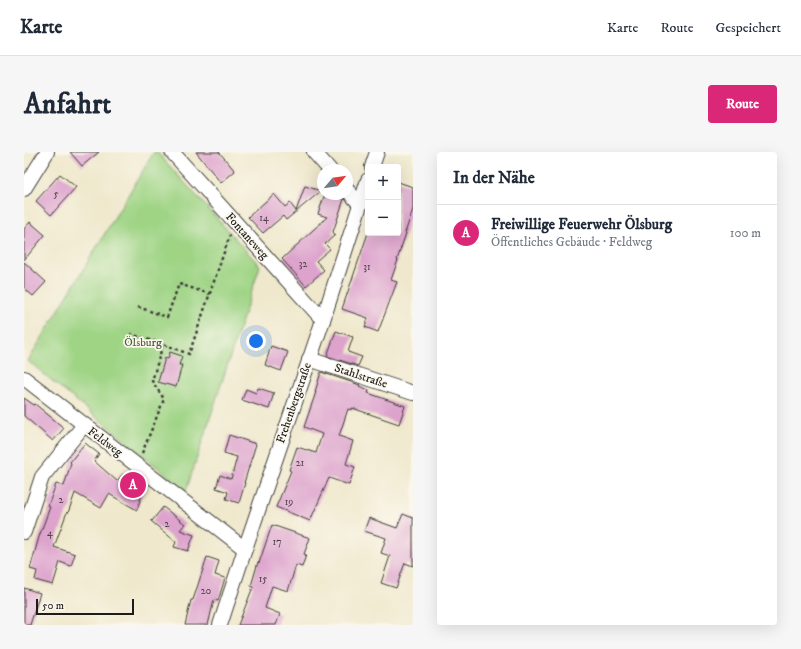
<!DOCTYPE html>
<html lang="de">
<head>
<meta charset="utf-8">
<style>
	body { margin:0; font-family:"IM FELL DW Pica",serif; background:#f6f6f7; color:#1f2937 }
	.controls { position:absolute; right:12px; top:12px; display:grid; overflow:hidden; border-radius:4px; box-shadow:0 4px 16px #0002 }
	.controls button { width:36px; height:36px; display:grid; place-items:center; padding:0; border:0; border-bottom:1px solid #e0e1e3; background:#fff; color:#1f2937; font:20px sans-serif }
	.compass { position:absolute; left:293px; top:12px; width:36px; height:36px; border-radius:50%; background:#fff; box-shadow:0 4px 16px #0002; rotate:61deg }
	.scale { position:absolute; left:12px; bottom:10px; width:98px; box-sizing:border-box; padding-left:4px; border:2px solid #1c1c1c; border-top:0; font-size:11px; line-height:14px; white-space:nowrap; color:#1c1c1c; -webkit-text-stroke:3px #fbf7ec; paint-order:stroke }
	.you { position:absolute; left:232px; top:189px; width:14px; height:14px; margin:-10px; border:3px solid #fff; border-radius:50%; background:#1a73e8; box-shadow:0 0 0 6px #1a73e833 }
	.badge { display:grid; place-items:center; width:26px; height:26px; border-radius:50%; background:#db2777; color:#fff; font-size:13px; font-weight:700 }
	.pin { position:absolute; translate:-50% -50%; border:2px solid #fff; box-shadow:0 1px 4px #0006 }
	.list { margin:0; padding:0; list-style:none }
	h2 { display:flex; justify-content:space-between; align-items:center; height:52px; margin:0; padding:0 16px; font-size:17px }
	h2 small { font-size:13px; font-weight:400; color:#747a83 }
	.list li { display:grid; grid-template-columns:26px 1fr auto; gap:12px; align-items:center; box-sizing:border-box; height:56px; padding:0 16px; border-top:1px solid #e0e1e3 }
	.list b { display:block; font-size:15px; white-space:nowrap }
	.list p { margin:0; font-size:13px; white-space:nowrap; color:#747a83 }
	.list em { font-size:13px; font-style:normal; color:#747a83 }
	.map { position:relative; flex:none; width:389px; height:473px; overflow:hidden; border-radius:4px }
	header { display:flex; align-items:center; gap:24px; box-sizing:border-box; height:56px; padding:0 20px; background:#fff; border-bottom:1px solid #e0e1e3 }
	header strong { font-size:19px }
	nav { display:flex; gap:22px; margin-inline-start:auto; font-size:14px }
	.intro { display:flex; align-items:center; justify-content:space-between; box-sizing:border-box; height:96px; padding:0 24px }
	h1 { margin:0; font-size:28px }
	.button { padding:10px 18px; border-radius:4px; background:#db2777; color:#fff; font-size:14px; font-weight:700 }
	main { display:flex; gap:24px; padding:0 24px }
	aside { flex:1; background:#fff; border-radius:4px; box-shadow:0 4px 16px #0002 }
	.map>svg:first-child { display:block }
</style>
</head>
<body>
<header>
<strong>Karte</strong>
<nav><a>Karte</a><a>Route</a><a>Gespeichert</a></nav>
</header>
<div class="intro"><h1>Anfahrt</h1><a class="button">Route</a></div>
<main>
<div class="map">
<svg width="389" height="473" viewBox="0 0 389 473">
	<rect width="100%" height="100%" fill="#fbf7ec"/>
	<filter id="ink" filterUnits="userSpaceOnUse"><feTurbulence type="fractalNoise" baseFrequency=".025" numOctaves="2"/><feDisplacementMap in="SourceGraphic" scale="8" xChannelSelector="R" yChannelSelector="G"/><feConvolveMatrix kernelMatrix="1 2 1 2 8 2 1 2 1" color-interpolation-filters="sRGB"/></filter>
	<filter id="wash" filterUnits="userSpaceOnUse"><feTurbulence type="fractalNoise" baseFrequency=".012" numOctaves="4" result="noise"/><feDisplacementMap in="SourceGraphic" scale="16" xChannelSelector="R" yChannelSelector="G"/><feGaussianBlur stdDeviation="0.9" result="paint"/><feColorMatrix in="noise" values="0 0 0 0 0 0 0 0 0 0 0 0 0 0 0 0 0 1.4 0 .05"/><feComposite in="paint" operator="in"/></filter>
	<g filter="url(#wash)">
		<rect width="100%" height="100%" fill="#efe8cc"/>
		<polygon fill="#9fd485" stroke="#5e7850" points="130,0 133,0 236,114 162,339 4,209"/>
		<g id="blocks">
			<g fill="#dda3cd">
				<polygon points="46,0 75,0 58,14"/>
				<polygon points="172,0 195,0 211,19 197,31"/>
				<polygon points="36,22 52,35 27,63 12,49"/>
				<polygon points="374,30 389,35 389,57 381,81 382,81 373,108 374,108 367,128 373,130 354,180 341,175 344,166 318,157 344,81 374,81"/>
				<polygon points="281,34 297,39 262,68 259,64 239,81 224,65 250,42 261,55 266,51 272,59"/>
				<polygon points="301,42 305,42 320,47 309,80 311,83 301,92 306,97 292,109 300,118 282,134 258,107 303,65 294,62"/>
				<polygon points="6,70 21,83 0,108 0,77"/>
				<polygon points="0,110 22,130 9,144 0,136"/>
				<polygon points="312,179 329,185 324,200 338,205 334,214 303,204"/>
				<polygon points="247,194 264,200 257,219 241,213"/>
				<polygon points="146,200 158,204 155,213 158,213 152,235 134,230 141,206 144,207"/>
				<polygon points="297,220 336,233 335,234 345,238 344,241 381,254 375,272 328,256 328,258 324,257 315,284 329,289 322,312 331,315 325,333 305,326 286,369 252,355 267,319 265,318 273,295 292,301 298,282 280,275 292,240 291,240"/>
				<polygon points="234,236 250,241 245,257 218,248 222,237 232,241"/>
				<polygon points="0,246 10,253 11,252 40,276 29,289 0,264"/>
				<polygon points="205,283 232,292 220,331 221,331 215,351 202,347 204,340 192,336 196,323 207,327 213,305 200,301"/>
				<polygon points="61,291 75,302 70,309 93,329 99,322 119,339 113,358 85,342 77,356 51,341 44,361 43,360 30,395 51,402 47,414 36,410 29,433 11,428 13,419 6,417 15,385 26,355 24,354 32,332 40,334 47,311 46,310"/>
				<polygon points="139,355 161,372 156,378 170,383 164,399 150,395 152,390 127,369 127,368 128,369"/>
				<polygon points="379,362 389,366 389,414 381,411 372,436 357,431 366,404 357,401 362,386 340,379 345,366 373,376"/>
				<polygon points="248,373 286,386 280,402 282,403 278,415 272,413 264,439 248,434 241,456 256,462 252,473 214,473 229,435 227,434 234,410 235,411"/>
				<polygon points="183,405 195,409 191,423 201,426 194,449 190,448 184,473 161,473 167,448 169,448"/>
				<polygon points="0,436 16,441 6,473 0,473"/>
			</g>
		</g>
	</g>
	<g filter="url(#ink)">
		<use href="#blocks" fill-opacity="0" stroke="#3c3b36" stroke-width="1"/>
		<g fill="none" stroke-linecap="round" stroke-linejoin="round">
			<defs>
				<g id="minor">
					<polyline points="148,0 299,168"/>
					<polyline points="290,0 306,18"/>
					<polyline points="348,15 353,0"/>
					<polyline points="0,37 23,0"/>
					<polyline points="323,38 336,52"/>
					<polyline points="285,207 389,241"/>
					<polyline points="0,226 221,397"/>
					<polyline points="0,380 18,325 60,273"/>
					<polyline points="196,473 221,397 299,168 344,28"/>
				</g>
			</defs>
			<use href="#minor" stroke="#3c3b36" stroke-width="16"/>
			<g stroke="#3c3b36" stroke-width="2.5" stroke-dasharray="3 3" stroke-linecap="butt">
				<polyline points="114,155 143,165 155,132 186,142"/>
				<polyline points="106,182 139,192"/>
				<polyline points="118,301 140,247 128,229 139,192 165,202 206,83"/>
			</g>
			<use href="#minor" stroke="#fff" stroke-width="14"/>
		</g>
	</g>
	<g text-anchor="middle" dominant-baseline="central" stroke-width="3.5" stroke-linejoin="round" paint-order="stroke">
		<g font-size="10" fill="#4c3e48">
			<text x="32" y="42">5</text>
			<text x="240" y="66">14</text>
			<text x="279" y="112">32</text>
			<text x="343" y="115">31</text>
			<text x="276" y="311">21</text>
			<text x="37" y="348">2</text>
			<text x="265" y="350">19</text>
			<text x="143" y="372">2</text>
			<text x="26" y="381">4</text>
			<text x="253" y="390">17</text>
			<text x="239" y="427">15</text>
			<text x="182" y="439">20</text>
		</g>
		<g font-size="12" fill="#1c1c1c" stroke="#fbf7ec">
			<text transform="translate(223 84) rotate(48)">Fontaneweg</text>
			<text transform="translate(337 224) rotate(18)">Stahlstraße</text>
			<text transform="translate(270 251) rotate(-71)">Frehenbergstraße</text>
			<text transform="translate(81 290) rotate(37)">Feldweg</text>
		</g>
		<g font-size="12" fill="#4a5c41" stroke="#fbf7ec">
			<text x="119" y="190">Ölsburg</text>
		</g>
	</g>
</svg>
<div class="controls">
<button>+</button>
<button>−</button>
</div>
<svg class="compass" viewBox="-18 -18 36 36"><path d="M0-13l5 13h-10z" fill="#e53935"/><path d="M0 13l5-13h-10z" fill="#747a83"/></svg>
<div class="scale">50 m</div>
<div class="you"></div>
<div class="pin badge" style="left:109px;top:333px">A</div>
</div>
<aside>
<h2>In der Nähe<small></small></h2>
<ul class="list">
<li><span class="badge">A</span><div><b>Freiwillige Feuerwehr Ölsburg</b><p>Öffentliches Gebäude · Feldweg</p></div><em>100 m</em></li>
</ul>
</aside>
</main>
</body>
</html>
